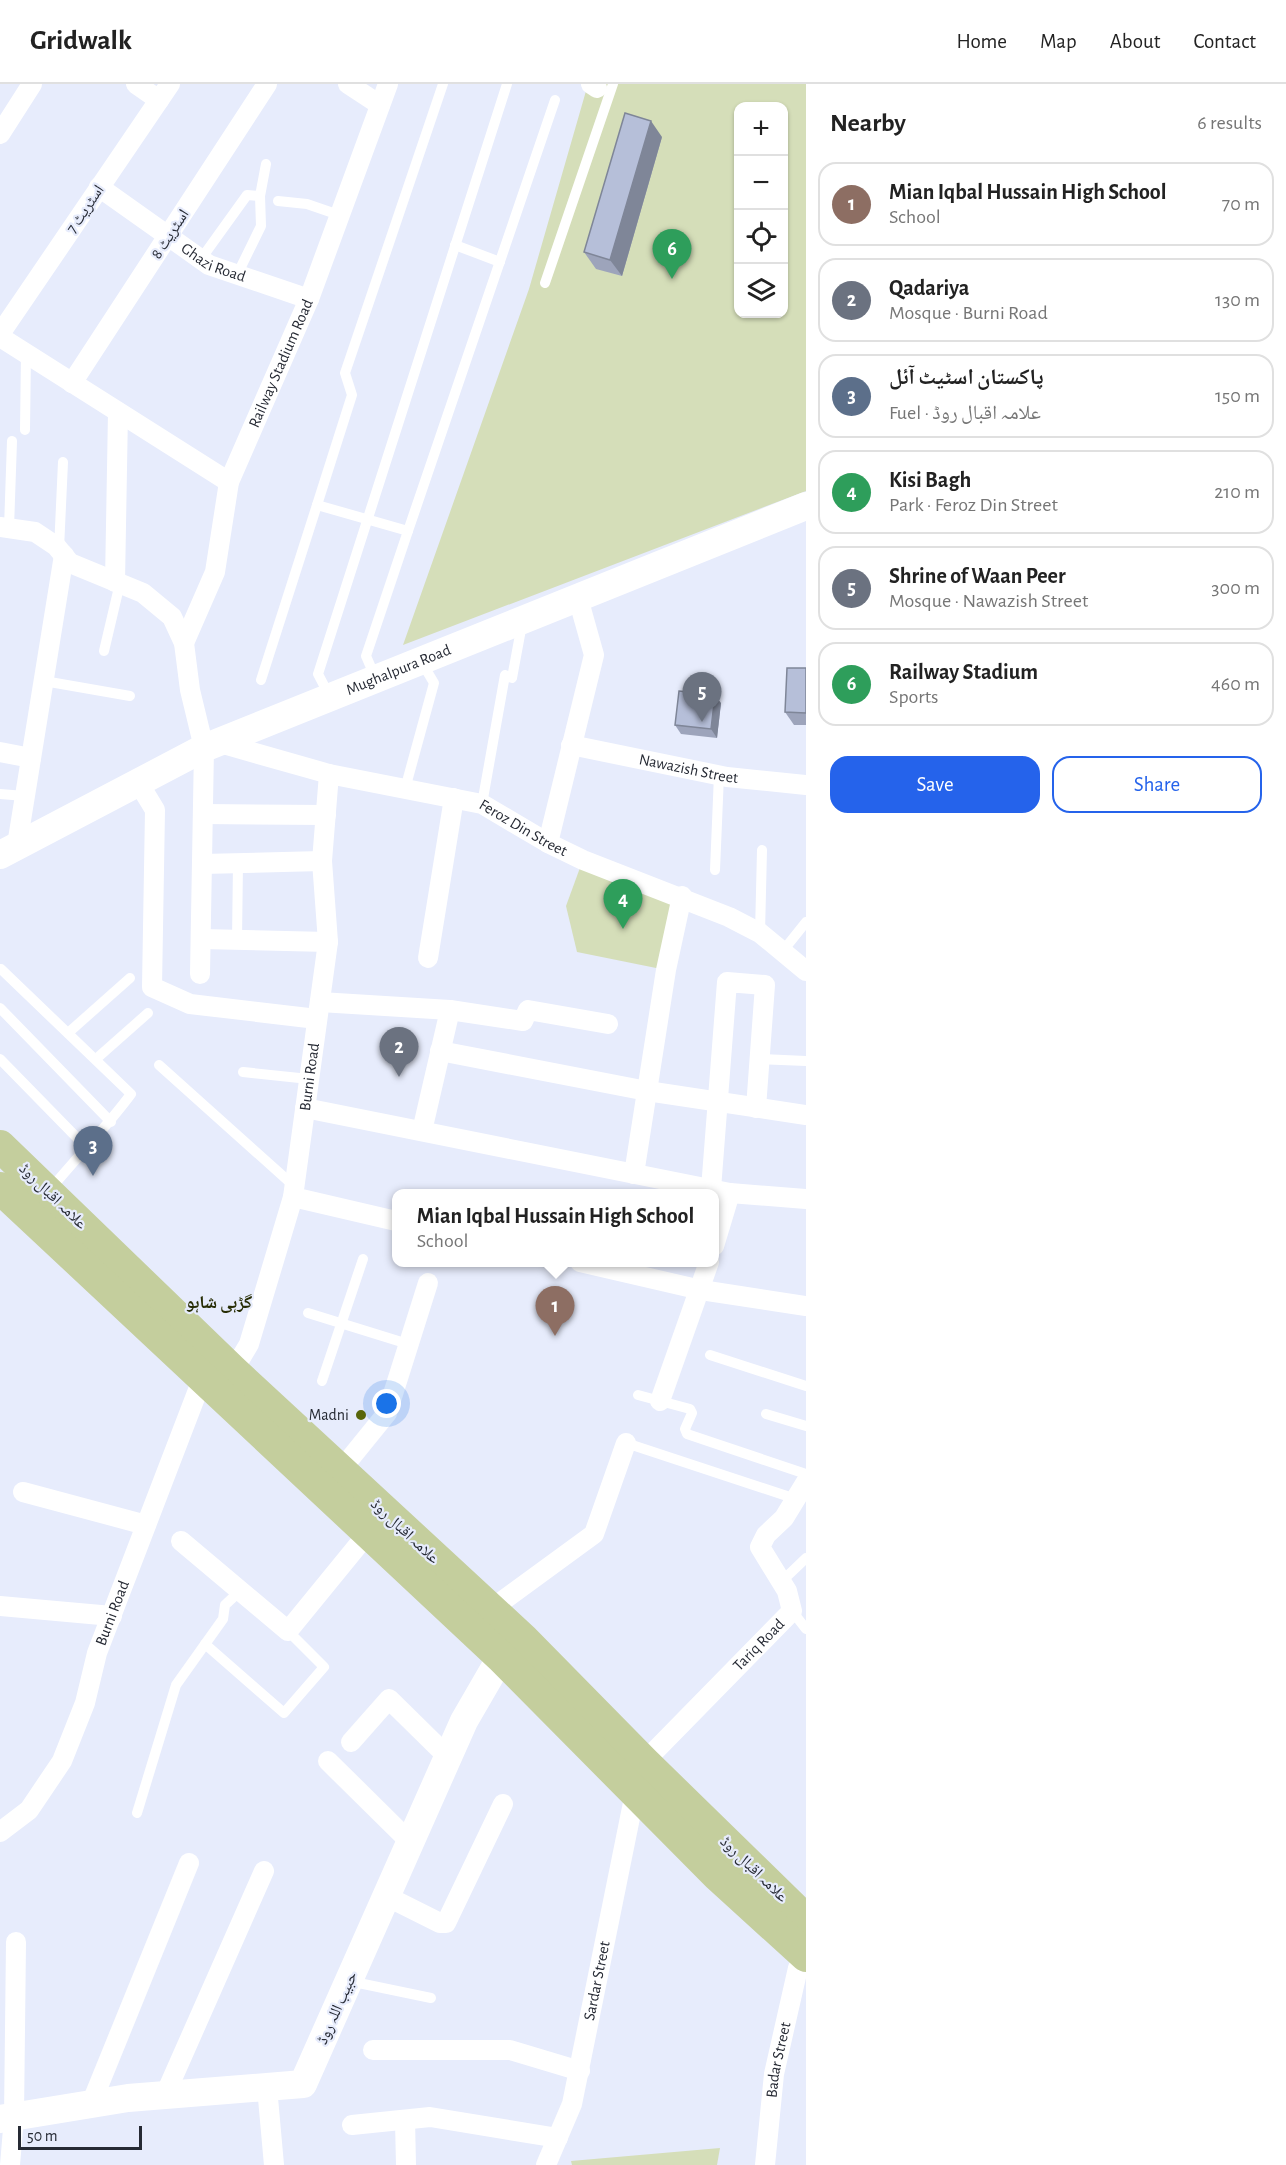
<!DOCTYPE html>
<html lang="en">
<head>
<meta charset="utf-8">
<style>
	body { margin:0; font-family:"Alegreya Sans","Noto Naskh Arabic",sans-serif; background:#f2f2f2; color:#222 }
	.controls { position:absolute; right:18px; top:18px; display:grid; overflow:hidden; border-radius:12px; box-shadow:0 2px 4px #0004 }
	.controls button { width:54px; height:54px; display:grid; place-items:center; padding:0; border:0; border-bottom:2px solid #e0e0e0; background:#fff; color:#222; font:30px sans-serif }
	.scale { position:absolute; left:18px; bottom:15px; width:124px; box-sizing:border-box; padding-left:6px; border:3px solid #262a34; border-top:0; font-size:16px; line-height:21px; white-space:nowrap; color:#262a34; -webkit-text-stroke:4px #e7ecfc; paint-order:stroke }
	.you { position:absolute; left:387px; top:1320px; width:21px; height:21px; margin:-15px; border:4px solid #fff; border-radius:50%; background:#1a73e8; box-shadow:0 0 0 9px #1a73e833 }
	.badge { display:grid; place-items:center; width:39px; height:39px; border-radius:50%; background:#2563eb; color:#fff; font-size:20px; font-weight:700 }
	.pin { position:absolute; translate:-50% -50px; filter:drop-shadow(0 2px 3px #0008) }
	.pin::after { content:''; position:absolute; top:32px; width:21px; height:18px; background:inherit; clip-path:polygon(0 0,100% 0,50% 100%) }
	.popup { position:absolute; left:392px; top:1105px; width:327px; height:78px; box-sizing:border-box; display:grid; place-content:center; border-radius:12px; background:#fff; filter:drop-shadow(0 2px 4px #0005); font-size:20px; white-space:nowrap; color:#767676 }
	.popup b { font-size:22px; color:#222 }
	.popup::after { content:''; position:absolute; left:50%; top:100%; margin-left:-12px; border:12px solid transparent; border-top-color:#fff }
	.list { margin:0; padding:0; list-style:none }
	h2 { display:flex; justify-content:space-between; align-items:center; height:78px; margin:0; padding:0 24px; font-size:26px }
	h2 small { font-size:20px; font-weight:400; color:#767676 }
	.list li { display:grid; grid-template-columns:39px 1fr auto; gap:18px; align-items:center; box-sizing:border-box; height:84px; margin:0 12px 12px; padding:0 12px; border:2px solid #e0e0e0; border-radius:18px }
	.list b { display:block; font-size:22px; white-space:nowrap }
	.list p { margin:0; font-size:20px; white-space:nowrap; color:#767676 }
	.list em { font-size:20px; font-style:normal; color:#767676 }
	.actions { display:flex; gap:12px; padding:18px 24px }
	.actions a { flex:1; padding:14px 0; border:2px solid #2563eb; border-radius:18px; text-align:center; font-size:21px; color:#2563eb }
	.actions .main { background:#2563eb; color:#fff }
	.icon { flex:none; width:33px; height:33px; fill:none; stroke:currentColor; stroke-width:2; stroke-linecap:round; stroke-linejoin:round }
	.map { position:relative; flex:none; width:806px; height:2081px; overflow:hidden }
	header { display:flex; align-items:center; gap:36px; box-sizing:border-box; height:84px; padding:0 30px; background:#fff; border-bottom:2px solid #e0e0e0 }
	header strong { font-size:28px }
	nav { display:flex; gap:33px; margin-inline-start:auto; font-size:21px }
	main { display:flex }
	aside { flex:1; background:#fff }
	.map>svg:first-child { display:block }
</style>
</head>
<body>
<header>
<strong>Gridwalk</strong>
<nav><a>Home</a><a>Map</a><a>About</a><a>Contact</a></nav>
</header>
<main>
<div class="map">
<svg width="806" height="2081" viewBox="0 0 806 2081">
	<rect width="100%" height="100%" fill="#e7ecfc"/>
	<g fill="#d5deb9" fill-rule="evenodd">
		<path d="M 588,0 L 806,0 L 806,407 L 403,561 L 529,205 ZM 738,22 L 784,22 L 784,230 L 738,230 Z"/>
		<polygon points="581,781 682,812 666,886 577,868 566,822"/>
		<polygon points="720,2064 717,2081 572,2081 571,2077"/>
	</g>
	<g fill="none" stroke-linecap="round" stroke-linejoin="round">
		<g stroke="#fff" stroke-width="10">
			<polyline points="278,117 307,120 339,131"/>
			<polyline points="455,161 500,178"/>
			<polyline points="201,175 247,111 260,112"/>
			<polyline points="237,191 261,142 260,112 266,80"/>
			<polyline points="545,199 613,0"/>
			<polyline points="25,346 26,269"/>
			<polyline points="9,444 12,357"/>
			<polyline points="408,447 555,16"/>
			<polyline points="59,465 63,378"/>
			<polyline points="104,567 120,499"/>
			<polyline points="376,595 366,572 408,447 317,421 352,311 345,289 443,0"/>
			<polyline points="261,596 317,421"/>
			<polyline points="44,597 130,612"/>
			<polyline points="330,613 318,590 507,0"/>
			<polyline points="405,705 434,599 421,577"/>
			<polyline points="0,710 25,712"/>
			<polyline points="482,720 505,591 512,594 522,540"/>
			<polyline points="715,786 719,691"/>
			<polyline points="760,849 762,766"/>
			<polyline points="237,856 238,779"/>
			<polyline points="782,868 806,838"/>
			<path d="M 1,885 L 131,1010 C 106,1044 76,1074 49,1107"/>
			<polyline points="0,924 111,1038"/>
			<polyline points="68,949 130,894"/>
			<polyline points="0,975 85,1062"/>
			<polyline points="96,975 148,929"/>
			<polyline points="759,975 806,977"/>
			<polyline points="159,981 294,1102"/>
			<polyline points="243,988 309,995"/>
			<polyline points="308,1229 408,1260"/>
			<polyline points="710,1271 806,1302"/>
			<polyline points="322,1297 363,1175"/>
			<polyline points="638,1311 690,1325 692,1329 685,1345 687,1350 806,1390"/>
			<polyline points="766,1330 806,1342"/>
			<polyline points="626,1359 796,1415"/>
			<polyline points="781,1498 806,1474"/>
			<polyline points="792,1527 806,1545"/>
			<polyline points="205,1560 284,1629 324,1583 288,1547"/>
			<polyline points="137,1729 176,1601 223,1535 225,1521 241,1506"/>
			<polyline points="349,1897 431,1914"/>
		</g>
		<g stroke="#fff" stroke-width="20">
			<polyline points="136,0 159,16"/>
			<polyline points="348,0 380,21"/>
			<polyline points="591,0 597,4"/>
			<polyline points="0,50 32,0"/>
			<path id="s1" d="M 99,103 L 209,181 L 309,215"/>
			<polyline points="0,250 170,0"/>
			<polyline points="0,253 229,398"/>
			<polyline points="72,299 267,0"/>
			<polyline points="0,443 35,448 56,462 70,479 143,509 172,533 184,559 190,606 204,664 200,890"/>
			<polyline points="115,498 118,328"/>
			<path id="s2" d="M 184,559 L 215,488 L 229,398 L 309,215 L 388,0"/>
			<path id="s3" d="M 216,658 L 329,690 L 482,720 L 548,759 L 583,776 L 729,833 L 760,849 L 806,887"/>
			<path id="s4" d="M 571,661 L 727,693 L 806,701"/>
			<polyline points="0,668 31,674"/>
			<polyline points="138,698 155,726 152,903 190,920 317,935"/>
			<polyline points="203,730 326,731"/>
			<polyline points="548,759 594,571 578,514"/>
			<polyline points="17,761 64,471"/>
			<polyline points="202,780 322,777"/>
			<polyline points="201,855 328,858"/>
			<polyline points="428,874 454,714"/>
			<polyline points="320,918 450,926 523,937 528,926 608,940"/>
			<polyline points="440,967 647,1007 806,1031"/>
			<polyline points="305,1024 730,1109 806,1115"/>
			<polyline points="422,1047 450,926"/>
			<polyline points="634,1090 666,886 682,812"/>
			<polyline points="711,1105 727,898 765,901 756,1024"/>
			<polyline points="293,1113 396,1137"/>
			<polyline points="714,1162 730,1109"/>
			<polyline points="580,1178 701,1206 806,1222"/>
			<path id="s5" d="M 233,1287 L 249,1260 L 293,1113 L 328,858 L 322,777 L 329,690"/>
			<polyline points="660,1317 709,1178"/>
			<polyline points="340,1387 387,1329 428,1199"/>
			<polyline points="23,1408 146,1441"/>
			<polyline points="181,1457 288,1547 368,1449"/>
			<polyline points="0,1522 112,1532"/>
			<polyline points="490,1526 594,1450 626,1359"/>
			<polyline points="351,1658 389,1615 448,1673"/>
			<polyline points="328,1677 410,1758"/>
			<path id="s6" d="M 644,1678 L 792,1527 L 787,1507 L 760,1463 L 766,1451 L 784,1434 L 806,1398"/>
			<path id="s7" d="M 0,1748 L 29,1726 L 62,1677 L 85,1619 L 97,1569 L 203,1293"/>
			<polyline points="386,1812 440,1839 446,1839 503,1720"/>
			<polyline points="373,1966 510,1966 580,1987"/>
			<polyline points="267,2003 274,2081"/>
			<polyline points="165,2011 264,1787"/>
			<polyline points="91,2020 189,1779"/>
			<polyline points="405,2036 406,2081"/>
			<polyline points="352,2041 430,2033 558,2054"/>
			<polyline points="10,2081 14,2033 16,1858"/>
			<path id="s8" d="M 546,2081 L 572,2020 L 635,1709"/>
			<path id="s9" d="M 765,2081 L 774,1990 L 798,1884 L 806,1874"/>
		</g>
		<g stroke="#fff" stroke-width="28">
			<path id="s10" d="M 0,771 L 204,664 L 806,422"/>
			<polyline points="0,2035 128,2014 303,2000 464,1637 501,1573 518,1559"/>
		</g>
		<g stroke="#c4ce9d" stroke-width="32">
			<polyline points="0,1062 233,1287 523,1555 644,1678 806,1836"/>
			<polyline points="0,1104 501,1573 718,1792 806,1872"/>
		</g>
	</g>
	<g fill="#9da4bb">
		<polygon points="662,53 622,192 596,185 584,168"/>
		<polygon points="806,584 806,641 794,641 785,628"/>
		<polygon points="721,619 717,654 681,650 675,641"/>
	</g>
	<g fill="#7f8698">
		<polygon points="651,37 662,53 622,192 610,176"/>
		<polygon points="715,611 721,619 717,654 711,645"/>
	</g>
	<g fill="#b6bfd9" stroke="#7f8698" stroke-width="1.5">
		<polygon points="625,29 651,37 610,176 584,168"/>
		<polygon points="787,584 806,584 806,629 785,628"/>
		<polygon points="679,607 715,611 711,645 675,641"/>
	</g>
	<circle fill="#58660b" stroke="#e7ecfc" stroke-width="2" cx="361" cy="1331" r="6"/>
	<g text-anchor="middle" dominant-baseline="central" stroke-width="4.5" stroke-linejoin="round" paint-order="stroke">
		<g font-size="16" fill="#262a34" stroke="#e7ecfc">
			<text transform="translate(85 125) rotate(-56)">اسٹریٹ 7</text>
			<text transform="translate(170 150) rotate(-57)">اسٹریٹ 8</text>
			<text stroke="none"><textPath href="#s1" startOffset="138">Ghazi Road</textPath></text>
			<text stroke="none"><textPath href="#s2" startOffset="298">Railway Stadium Road</textPath></text>
			<text stroke="none"><textPath href="#s10" startOffset="440">Mughalpura Road</textPath></text>
			<text stroke="none"><textPath href="#s4" startOffset="120">Nawazish Street</textPath></text>
			<text stroke="none"><textPath href="#s3" startOffset="321">Feroz Din Street</textPath></text>
			<text stroke="none"><textPath href="#s5" startOffset="306">Burni Road</textPath></text>
			<text transform="translate(53 1112) rotate(44)">علامہ اقبال روڈ</text>
			<text transform="translate(405 1447) rotate(43)">علامہ اقبال روڈ</text>
			<text stroke="none"><textPath href="#s7" startOffset="252">Burni Road</textPath></text>
			<text stroke="none"><textPath href="#s6" startOffset="164">Tariq Road</textPath></text>
			<text transform="translate(754 1785) rotate(44)">علامہ اقبال روڈ</text>
			<text stroke="none"><textPath href="#s8" startOffset="192">Sardar Street</textPath></text>
			<text transform="translate(337 1924) rotate(-66)">حبیب اللہ روڈ</text>
			<text stroke="none"><textPath href="#s9" startOffset="106">Badar Street</textPath></text>
		</g>
		<g font-size="16" fill="#262a34" stroke="#e7ecfc" text-anchor="end">
			<text x="349" y="1331">Madni</text>
		</g>
		<g font-size="18" font-weight="bold" fill="#272d05" stroke="#e7ecfc">
			<text x="219" y="1219">گڑہی شاہو</text>
		</g>
	</g>
</svg>
<div class="controls">
<button>+</button>
<button>−</button>
<button><svg class="icon" aria-label="locate" viewBox="0 0 24 24"><circle cx="12" cy="12" r="6"/><path d="M12 2v4M12 18v4M2 12h4M18 12h4"/></svg></button>
<button><svg class="icon" aria-label="layers" viewBox="0 0 24 24"><path d="M12 4l9 5-9 5-9-5zM3 14l9 5 9-5"/></svg></button>
</div>
<div class="scale">50 m</div>
<div class="you"></div>
<div class="pin badge" style="left:555px;top:1252px;background:#8d6e63">1</div>
<div class="popup"><b>Mian Iqbal Hussain High School</b>School</div>
<div class="pin badge" style="left:399px;top:993px;background:#6b7280">2</div>
<div class="pin badge" style="left:93px;top:1092px;background:#5c6f8a">3</div>
<div class="pin badge" style="left:623px;top:845px;background:#2e9e5b">4</div>
<div class="pin badge" style="left:702px;top:638px;background:#6b7280">5</div>
<div class="pin badge" style="left:672px;top:195px;background:#2e9e5b">6</div>
</div>
<aside>
<h2>Nearby<small>6 results</small></h2>
<ul class="list">
<li><span class="badge" style="background:#8d6e63">1</span><div><b>Mian Iqbal Hussain High School</b><p>School</p></div><em>70 m</em></li>
<li><span class="badge" style="background:#6b7280">2</span><div><b>Qadariya</b><p>Mosque · Burni Road</p></div><em>130 m</em></li>
<li><span class="badge" style="background:#5c6f8a">3</span><div><b>پاکستان اسٹیٹ آئل</b><p>Fuel · علامہ اقبال روڈ</p></div><em>150 m</em></li>
<li><span class="badge" style="background:#2e9e5b">4</span><div><b>Kisi Bagh</b><p>Park · Feroz Din Street</p></div><em>210 m</em></li>
<li><span class="badge" style="background:#6b7280">5</span><div><b>Shrine of Waan Peer</b><p>Mosque · Nawazish Street</p></div><em>300 m</em></li>
<li><span class="badge" style="background:#2e9e5b">6</span><div><b>Railway Stadium</b><p>Sports</p></div><em>460 m</em></li>
</ul>
<div class="actions"><a class="main">Save</a><a>Share</a></div>
</aside>
</main>
</body>
</html>
